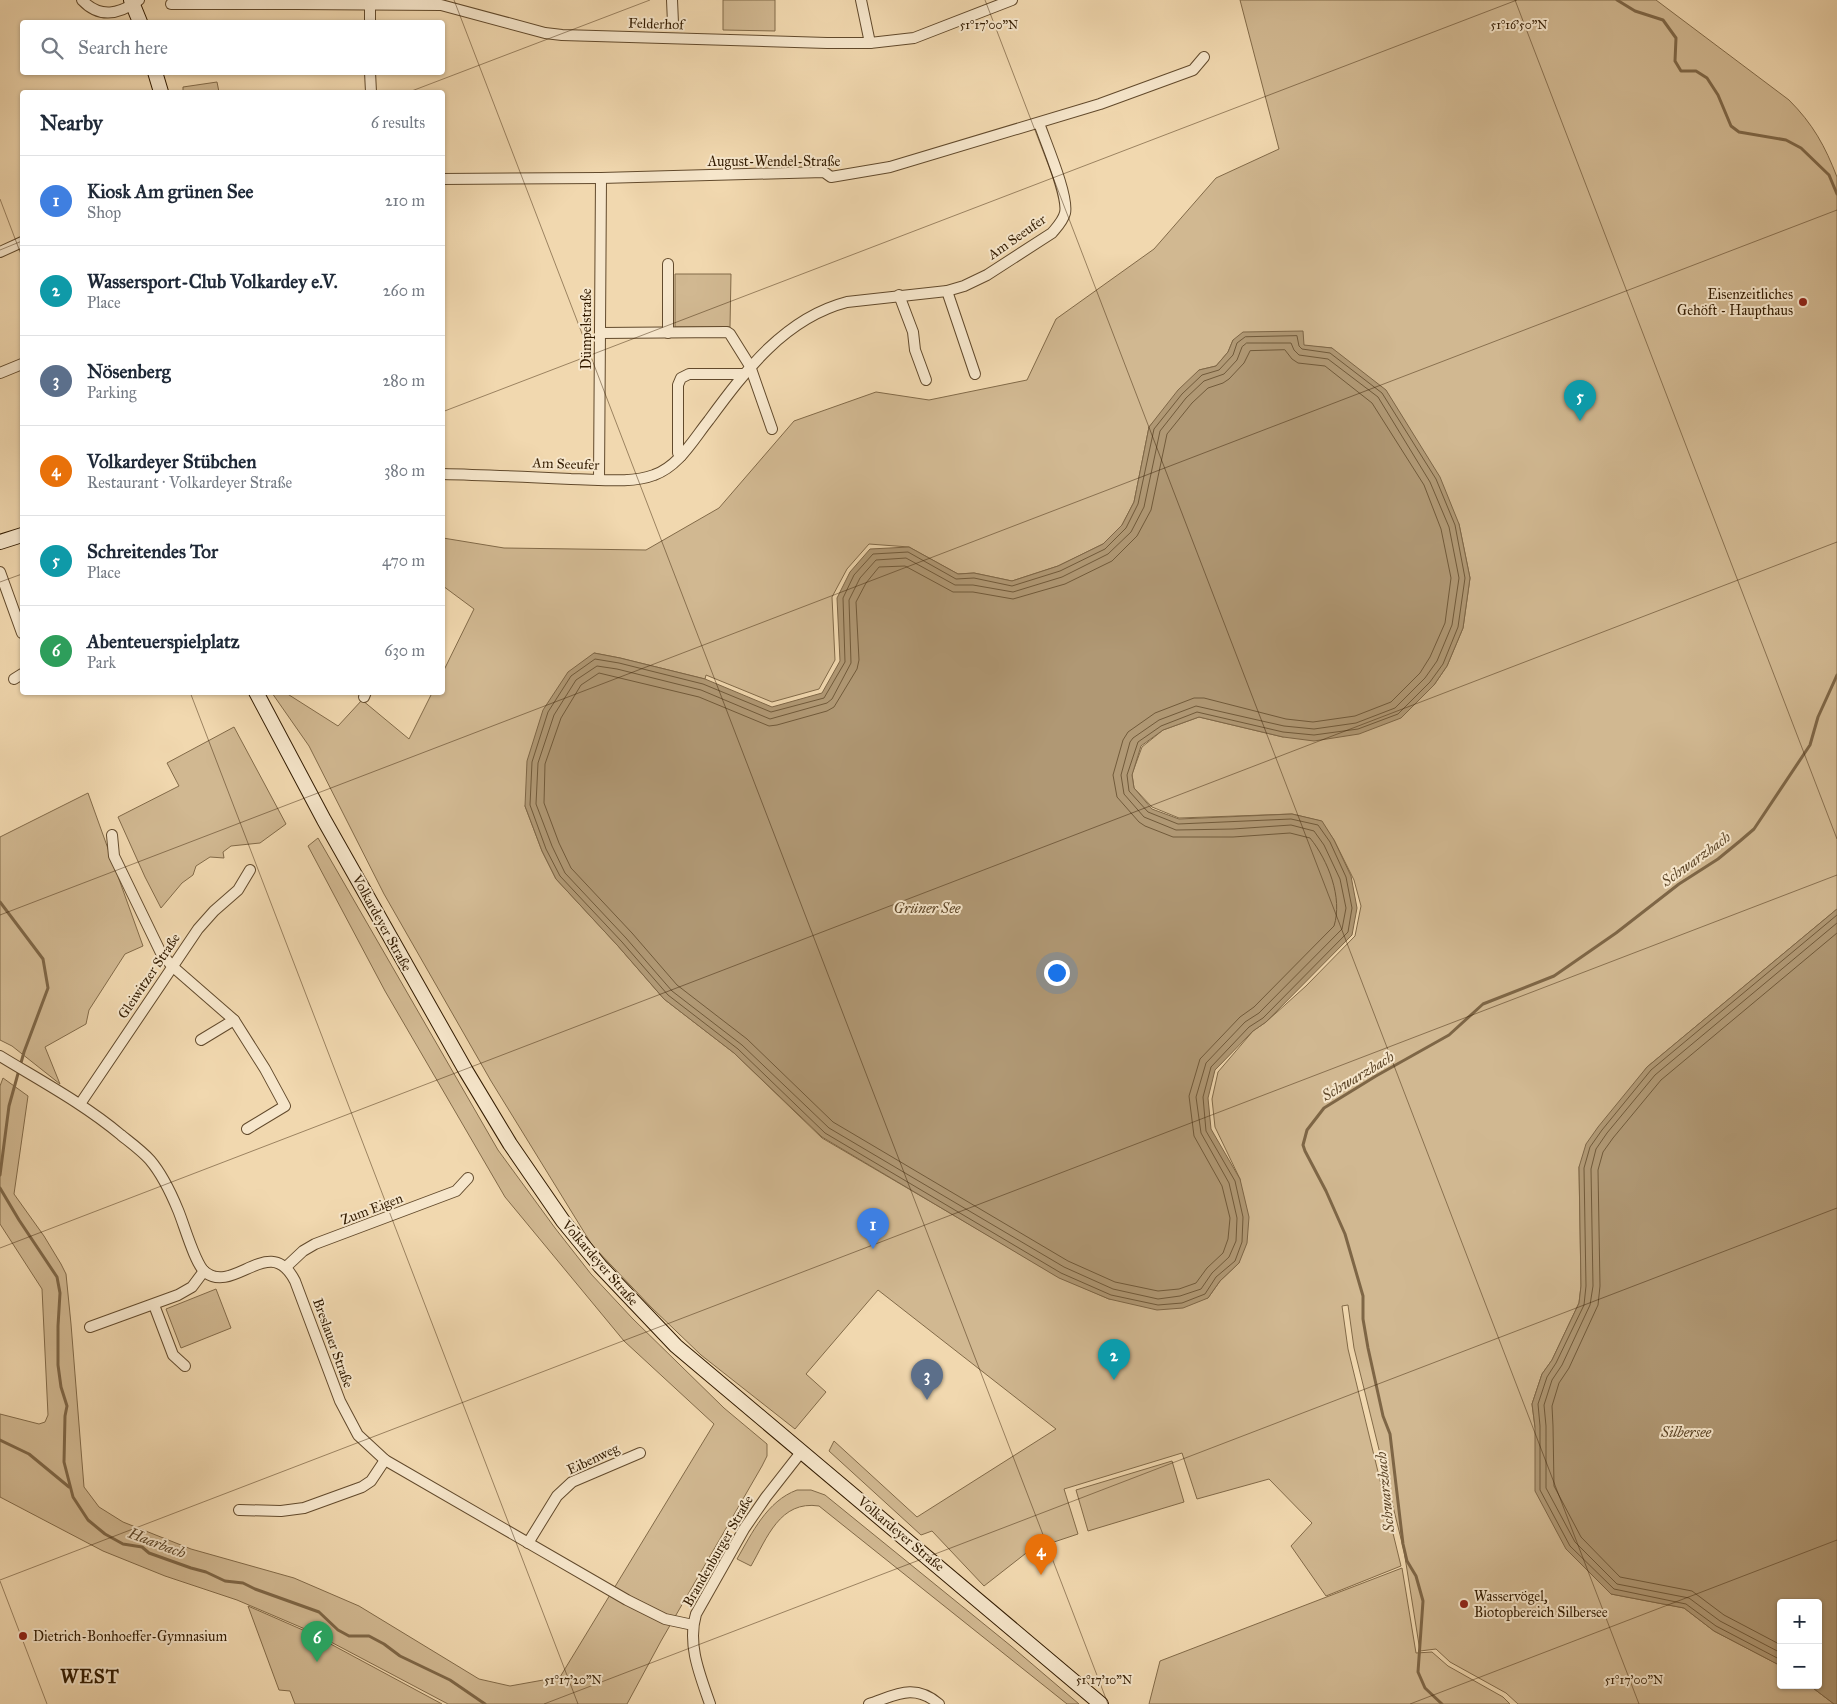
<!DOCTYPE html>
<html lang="en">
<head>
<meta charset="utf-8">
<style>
	body { margin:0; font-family:"IM FELL Great Primer",serif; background:#f6f6f7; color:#1f2937 }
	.controls { position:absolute; right:15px; bottom:15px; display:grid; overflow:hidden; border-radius:5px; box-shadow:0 1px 4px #0004 }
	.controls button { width:45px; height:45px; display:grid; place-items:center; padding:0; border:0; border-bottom:1px solid #e0e1e3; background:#fff; color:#1f2937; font:25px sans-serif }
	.you { position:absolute; left:1056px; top:972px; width:18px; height:18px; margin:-12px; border:4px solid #fff; border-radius:50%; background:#1a73e8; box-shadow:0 0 0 8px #1a73e833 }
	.badge { display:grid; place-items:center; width:32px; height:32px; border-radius:50%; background:#8f2418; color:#fff; font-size:16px; font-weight:700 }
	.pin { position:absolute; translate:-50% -41px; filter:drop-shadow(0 1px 2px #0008) }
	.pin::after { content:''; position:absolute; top:26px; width:18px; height:15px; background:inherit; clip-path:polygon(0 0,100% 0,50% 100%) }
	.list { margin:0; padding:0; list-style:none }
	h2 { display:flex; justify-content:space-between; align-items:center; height:65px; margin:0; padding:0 20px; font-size:21px }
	h2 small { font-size:16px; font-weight:400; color:#747a83 }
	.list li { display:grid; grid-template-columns:32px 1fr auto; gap:15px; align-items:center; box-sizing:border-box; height:90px; padding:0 20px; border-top:1px solid #e0e1e3 }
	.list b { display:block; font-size:19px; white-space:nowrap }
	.list p { margin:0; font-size:16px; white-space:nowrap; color:#747a83 }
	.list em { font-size:16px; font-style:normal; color:#747a83 }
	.icon { flex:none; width:28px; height:28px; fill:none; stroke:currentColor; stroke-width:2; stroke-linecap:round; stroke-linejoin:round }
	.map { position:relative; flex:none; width:1837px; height:1704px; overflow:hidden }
	.search { position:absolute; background:#fff; box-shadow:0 1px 4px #0004; left:20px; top:20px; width:425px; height:55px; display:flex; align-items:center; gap:12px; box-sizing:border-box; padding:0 18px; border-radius:5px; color:#747a83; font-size:19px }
	.panel { position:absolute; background:#fff; box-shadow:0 1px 4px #0004; left:20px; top:90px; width:425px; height:605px; border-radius:5px }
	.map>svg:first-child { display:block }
</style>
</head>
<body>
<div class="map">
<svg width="1837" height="1704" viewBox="0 0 1837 1704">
	<rect width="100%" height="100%" fill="#f1d8af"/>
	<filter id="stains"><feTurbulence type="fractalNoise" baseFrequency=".004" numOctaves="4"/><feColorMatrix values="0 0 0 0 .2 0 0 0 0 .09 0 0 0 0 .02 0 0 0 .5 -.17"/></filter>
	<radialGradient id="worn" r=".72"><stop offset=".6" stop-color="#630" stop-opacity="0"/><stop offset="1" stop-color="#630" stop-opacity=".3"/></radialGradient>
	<g fill="#d1b891" stroke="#826a48" fill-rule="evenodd">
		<polygon points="723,0 775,0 775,31 723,30"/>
		<path d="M 1240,0 L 1656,0 L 1789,100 C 1813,124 1825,146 1837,177 L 1837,909 L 1647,1067 L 1579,1167 L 1581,1286 L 1579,1303 L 1552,1360 L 1542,1374 L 1532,1404 L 1535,1427 L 1611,1594 L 1684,1608 L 1714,1631 L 1781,1666 L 1781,1685 L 1809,1685 L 1834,1704 L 1518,1704 L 1506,1693 L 1450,1662 L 1436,1649 L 1420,1651 L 1404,1551 L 1354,1348 L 1348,1305 L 1342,1306 L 1348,1349 L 1401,1566 L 1326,1596 L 1291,1546 L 1312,1523 L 1269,1479 L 1197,1499 L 1182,1453 L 1064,1489 L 1078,1534 L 1030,1550 L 984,1586 L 932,1531 L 921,1535 L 829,1451 L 834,1441 L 917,1517 L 1056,1429 L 878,1290 L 806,1374 L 826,1392 L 795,1429 L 701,1355 L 652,1308 L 592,1245 L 491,1081 L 384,894 L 309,746 L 272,693 L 286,693 L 338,726 L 362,700 L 409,739 L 432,693 L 442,692 L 443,672 L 474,609 L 443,586 L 443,538 L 504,548 L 646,550 L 719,508 L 794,421 L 876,392 L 929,400 L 1027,380 L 1056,319 L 1154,249 L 1216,178 L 1279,149 ZM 1233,340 L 1332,348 L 1459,524 L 1470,578 L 1463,628 L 1447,666 L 1434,685 L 1283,737 L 1199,717 L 1163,730 L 1142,747 L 1132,774 L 1134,788 L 1152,807 L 1179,818 L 1292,814 L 1321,821 L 1334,840 L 1354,880 L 1361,906 L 1355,936 L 1306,986 L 1266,1022 L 1253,1031 L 1218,1072 L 1212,1099 L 1215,1127 L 1240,1179 L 1239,1263 L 1220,1281 L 1208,1298 L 1109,1299 L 1059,1277 L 822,1138 L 734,1053 L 664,999 L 618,946 L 556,879 L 542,851 L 525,806 L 594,653 L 620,658 L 705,679 L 706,675 L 772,702 L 819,689 L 835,660 L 832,597 L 847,569 L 869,544 L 909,547 L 958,574 L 974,573 L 1012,581 L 1058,566 L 1103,544 L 1122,525 L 1134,502 L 1149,427 L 1199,370 L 1216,366 L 1228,352 Z"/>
		<polygon points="217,82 219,92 183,92 183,87"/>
		<polygon points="675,274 731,274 730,327 675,327"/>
		<polygon points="234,727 286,824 260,843 231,846 223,852 224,858 210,857 196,866 193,875 182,883 161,908 145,877 118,817 179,786 167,763"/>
		<polygon points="88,793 143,946 125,954 89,1010 86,1024 45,1047 60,1084 12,1046 0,1040 0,837"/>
		<polygon points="318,838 498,1150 555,1228 591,1274 633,1319 724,1408 767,1444 767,1456 762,1466 661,1641 627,1704 448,1704 312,1632 237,1600 165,1576 103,1551 0,1497 0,1414 39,1424 45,1422 48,1415 42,1289 0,1224 0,1086 3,1078 28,1096 14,1194 44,1236 61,1264 66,1274 71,1324 84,1487 99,1507 123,1522 191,1549 294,1578 359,1606 479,1679 510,1686 560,1677 714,1424 624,1341 505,1197 385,991 308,846"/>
		<polygon points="216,1289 231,1328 181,1348 166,1309"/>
		<polygon points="1172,1461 1184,1502 1088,1531 1076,1490"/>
		<path d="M 797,1490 L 811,1490 L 825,1495 L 1011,1646 L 1079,1704 L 1067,1704 L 819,1506 C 780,1500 767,1538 751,1566 L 737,1559 C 752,1533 767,1501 797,1490 Z"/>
		<polygon points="1402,1568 1416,1653 1432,1652 1448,1666 1503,1697 1510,1704 1149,1704 1160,1661"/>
		<polygon points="248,1606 312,1634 442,1704 295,1704 290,1691 279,1690"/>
	</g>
	<g fill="#b09874" stroke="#7e6646">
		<polygon points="1303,331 1304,345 1332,348 1386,390 1440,477 1459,524 1470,578 1463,628 1447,666 1434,685 1401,718 1359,734 1314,741 1283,737 1199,717 1163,730 1141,746 1132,775 1134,788 1152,809 1179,819 1292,814 1322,821 1334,840 1351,876 1357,908 1352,935 1266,1022 1253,1031 1215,1070 1208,1098 1211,1129 1240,1179 1249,1217 1247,1243 1239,1263 1220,1281 1208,1298 1183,1308 1157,1310 1109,1299 1059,1278 822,1137 734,1053 664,999 618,946 556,879 542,851 525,806 527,761 543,710 568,672 594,653 620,658 705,679 772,707 822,693 840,661 837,598 850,572 870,549 909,547 958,574 974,573 1012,581 1058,566 1103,544 1122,525 1134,502 1149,427 1178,390 1199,370 1216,366 1228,352 1233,340 1243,332"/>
		<polygon points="1837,909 1837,1704 1834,1704 1809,1685 1818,1685 1818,1603 1781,1603 1781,1666 1714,1631 1684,1608 1611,1594 1566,1549 1535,1491 1535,1427 1532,1404 1542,1374 1552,1360 1579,1303 1581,1286 1579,1167 1586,1144 1598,1127 1647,1067"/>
	</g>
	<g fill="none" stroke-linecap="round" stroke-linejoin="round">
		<g stroke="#715a3a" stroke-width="1">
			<polygon points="1297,336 1299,346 1302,349 1330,353 1382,393 1436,479 1455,525 1465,578 1458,627 1443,664 1430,682 1398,714 1358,729 1314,735 1283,732 1197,712 1161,726 1138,742 1127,775 1129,791 1148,812 1178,824 1291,819 1318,825 1330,842 1346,877 1352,908 1348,932 1263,1018 1249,1027 1211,1067 1203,1097 1206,1131 1235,1181 1243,1217 1242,1242 1235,1261 1216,1277 1205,1294 1182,1303 1158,1305 1111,1295 1061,1273 825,1133 738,1049 668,995 622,942 560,876 546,849 530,805 532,762 548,712 571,676 595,659 619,663 703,684 771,712 824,698 845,662 843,598 854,575 873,554 908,552 956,579 974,578 1012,586 1060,571 1105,549 1126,528 1138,504 1154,429 1182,394 1202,375 1219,370 1233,355 1237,343 1245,337"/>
			<polygon points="1247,343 1291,343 1294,350 1299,355 1328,359 1378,397 1430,482 1449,527 1459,578 1452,625 1437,661 1425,678 1395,708 1356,723 1314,729 1284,726 1196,706 1159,720 1133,738 1130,742 1121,775 1124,794 1144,817 1176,830 1233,829 1291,825 1314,831 1324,845 1340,879 1346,908 1342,929 1259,1013 1245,1022 1206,1063 1196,1097 1201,1133 1229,1183 1237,1218 1236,1241 1229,1257 1212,1273 1201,1289 1180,1296 1158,1299 1113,1289 1064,1267 829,1128 742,1045 672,991 626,938 565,873 552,846 536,804 538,763 554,715 576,680 597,666 617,669 701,690 770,719 827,703 832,699 851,663 849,600 860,578 876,560 906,558 955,585 973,585 1013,592 1062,577 1108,554 1131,532 1144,507 1160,431 1186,398 1204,381 1224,374 1237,360 1242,347"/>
			<path d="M 1285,350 L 1292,359 L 1298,363 L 1325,366 L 1372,403 L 1424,485 L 1441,529 L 1451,578 L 1445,623 L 1430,657 L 1420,673 L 1391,702 L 1355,716 L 1313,722 L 1286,719 L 1204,698 L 1194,698 L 1155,713 L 1128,732 L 1123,740 L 1113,775 L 1117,797 L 1139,822 L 1145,826 L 1173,837 L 1233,837 L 1290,833 L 1310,838 C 1328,860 1343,898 1334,926 L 1254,1007 L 1240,1017 L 1200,1059 L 1189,1096 L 1194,1136 L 1222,1186 L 1230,1218 L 1228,1239 L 1223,1253 L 1207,1268 L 1196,1283 L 1179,1289 L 1158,1291 L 1115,1282 L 1068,1261 L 833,1122 L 747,1039 L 677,985 L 632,933 L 571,868 L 559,843 L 544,803 L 545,764 L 561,718 L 581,685 L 599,673 L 699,697 L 769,726 L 777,725 L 827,711 L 834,707 L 857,669 L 859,660 L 856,602 L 866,583 L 879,567 L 905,566 L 953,592 L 973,592 L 1013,599 L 1065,584 L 1112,561 L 1137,536 L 1151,510 L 1167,434 L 1192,403 L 1208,388 L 1223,383 L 1229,379 L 1244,363 L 1250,351 Z"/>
			<polyline points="1781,1645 1724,1615 1692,1591 1620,1577 1581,1537 1554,1486 1553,1426 1552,1406 1559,1383 1569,1368 1598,1305 1600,1286 1598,1170 1603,1152 1613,1138 1661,1080 1837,933"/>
			<polyline points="1781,1653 1720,1621 1689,1598 1617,1584 1575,1542 1546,1488 1546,1426 1544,1405 1552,1380 1562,1365 1590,1305 1593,1286 1591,1169 1596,1149 1607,1133 1655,1075 1837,923"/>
			<polyline points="1781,1660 1716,1626 1686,1604 1614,1589 1570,1546 1540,1490 1540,1426 1538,1404 1547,1377 1556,1363 1584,1305 1586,1286 1584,1168 1590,1147 1602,1130 1651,1070 1837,915"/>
		</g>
		<g stroke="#7e6646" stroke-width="3">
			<polyline points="1617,0 1635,11 1663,20 1676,38 1675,61 1681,71 1696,71 1707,78 1718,95 1731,126 1739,132 1786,140 1801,148 1829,175 1837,194"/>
			<polyline points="0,902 43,959 48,988 24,1052 9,1106 0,1175"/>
			<polyline points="0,1188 19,1220 57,1277 60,1293 58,1326 58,1365 61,1387 67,1406 65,1416 64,1462 73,1497 88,1520 105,1534 123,1544 142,1547 149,1553 191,1568 206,1572 225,1581 243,1583 255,1589 319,1612 338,1630 349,1636 369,1636 384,1644 400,1656 450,1680 485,1704"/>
			<polyline points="0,1440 29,1454 69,1487"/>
			<polyline points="1442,1704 1425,1688 1418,1672 1423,1601 1416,1576 1407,1561 1403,1544 1390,1434 1383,1416 1368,1348 1363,1319 1363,1296 1345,1234 1326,1191 1305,1151 1303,1145 1307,1130 1324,1108 1376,1076 1449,1035 1483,1004 1554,976 1616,933 1679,884 1718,859 1740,841 1754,829 1810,745 1818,717 1837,675"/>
		</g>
		<defs>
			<g id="street">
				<path d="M 82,0 C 100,19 120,14 139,0"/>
				<polyline points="290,0 296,4 441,5 545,33 562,35 827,43 870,43 914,38 1012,0"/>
				<polyline points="672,0 673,23"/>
				<polyline points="861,0 870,43"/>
				<polyline points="171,4 296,4"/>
				<polyline points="370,5 370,22"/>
				<polyline points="370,72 371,92"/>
				<polyline points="442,179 601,178 824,172 831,177 890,167 1100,104 1193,70 1204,57"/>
				<polyline points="0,252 22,242"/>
				<polyline points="947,291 975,374"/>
				<polyline points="899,295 913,332 915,350 926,380"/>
				<polyline points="600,333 727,332 730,334 750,366 772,429"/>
				<polyline points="668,333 668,264"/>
				<polyline points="0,373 22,364"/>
				<polyline points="681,456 678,453 678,385 681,378 689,374 742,374"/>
				<path d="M 442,474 C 485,475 528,477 571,479 C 596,479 631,484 654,475 C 679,466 693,440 709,420 C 745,371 785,318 847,302 L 947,291 L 964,286 L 987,275 L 1052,233 C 1057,227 1063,221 1065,213 C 1069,196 1045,141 1039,123"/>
				<polyline points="599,480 601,178"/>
				<polyline points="0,572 22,633"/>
				<polyline points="14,679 22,674"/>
				<polyline points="364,697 366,692"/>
				<polyline points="112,835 114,856 161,953 172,966 234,1020 265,1069 285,1106 247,1129"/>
				<polyline points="201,1040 234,1020"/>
				<path d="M 0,1056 C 41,1081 84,1104 121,1135 C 131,1143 142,1151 150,1160 C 161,1173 171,1193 178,1210 C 184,1224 195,1264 205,1272 C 234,1295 270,1232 295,1281 L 340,1401 L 358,1435 L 385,1460 L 627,1600 L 665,1619 L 693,1625"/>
				<polyline points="80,1104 198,929 214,911 238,890 250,870"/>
				<polyline points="286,1267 303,1251 315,1244 456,1191 468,1178"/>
				<polyline points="154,1305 173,1355 185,1366"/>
				<polyline points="90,1327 178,1295 192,1287 204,1271"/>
				<polyline points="239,1510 281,1511 304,1508 362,1487 371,1481 385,1460"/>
				<polyline points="528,1543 557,1496 572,1482 640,1453"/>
				<path d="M 710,1704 C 700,1675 687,1645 696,1614 L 744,1529 L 766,1497 L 802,1451"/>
				<path d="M 869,1704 C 896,1695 914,1683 939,1704"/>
			</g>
			<g id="secondary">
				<polyline points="131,0 140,22"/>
				<polyline points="155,72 161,92"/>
				<polyline points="0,542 22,535"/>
				<polyline points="256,692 324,820 466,1071 510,1144 532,1176 563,1221 600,1266 676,1346 1101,1704"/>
			</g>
		</defs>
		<use href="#street" stroke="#624a2c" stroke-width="12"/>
		<use href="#secondary" stroke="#321b00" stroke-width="16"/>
		<use href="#street" stroke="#f6e6cb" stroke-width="10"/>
		<use href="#secondary" stroke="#f6e6cb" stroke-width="14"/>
	</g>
	<path fill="none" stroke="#321b00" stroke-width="1" stroke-opacity="0.45" d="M 454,0 L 1108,1704M 985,0 L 1639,1704M 1515,0 L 1837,839M 409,92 L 650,0M 0,199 L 22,257M 0,250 L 22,241M 442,412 L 1517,0M 0,582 L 22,574M 190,692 L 578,1704M 0,915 L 1837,210M 0,1248 L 1837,542M 0,1580 L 1837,875M 0,1581 L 47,1704M 544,1704 L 1837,1208M 1410,1704 L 1837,1540"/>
	<g fill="#8f2418" stroke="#f6e6cb" stroke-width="2">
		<circle cx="1803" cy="302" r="5"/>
		<circle cx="1464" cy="1604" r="5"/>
		<circle cx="23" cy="1636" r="5"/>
	</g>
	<g text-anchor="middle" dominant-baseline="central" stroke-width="4" stroke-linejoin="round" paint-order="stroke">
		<g font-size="14" fill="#321b00" stroke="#f6e6cb">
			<text transform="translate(656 24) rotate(2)">Felderhof</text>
			<text x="774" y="161">August-Wendel-Straße</text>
			<text transform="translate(1017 237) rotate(-35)">Am Seeufer</text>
			<text transform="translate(586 329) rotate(-90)">Dümpelstraße</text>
			<text transform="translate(566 464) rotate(2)">Am Seeufer</text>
			<text transform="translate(382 923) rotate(61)">Volkardeyer Straße</text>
			<text transform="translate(149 976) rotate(-56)">Gleiwitzer Straße</text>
			<text transform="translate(372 1209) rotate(-21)">Zum Eigen</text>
			<text transform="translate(600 1263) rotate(49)">Volkardeyer Straße</text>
			<text transform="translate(333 1343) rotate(70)">Breslauer Straße</text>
			<text transform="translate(593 1459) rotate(-25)">Eibenweg</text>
			<text transform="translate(901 1534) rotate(40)">Volkardeyer Straße</text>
			<text transform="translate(718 1551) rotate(-60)">Brandenburger Straße</text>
		</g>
		<g font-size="14" fill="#321b00" stroke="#f6e6cb" text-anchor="start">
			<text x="1793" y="294" text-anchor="end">Eisenzeitliches<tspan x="1793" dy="16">Gehöft - Haupthaus</tspan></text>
			<text x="1474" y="1596">Wasservögel,<tspan x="1474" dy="16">Biotopbereich Silbersee</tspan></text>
			<text x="33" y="1636">Dietrich-Bonhoeffer-Gymnasium</text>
		</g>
		<g font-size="15" font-style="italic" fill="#5e4729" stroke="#f6e6cb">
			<text transform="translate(1696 859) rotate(-36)">Schwarzbach</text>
			<text x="927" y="908">Grüner See</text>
			<text transform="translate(1358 1076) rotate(-31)">Schwarzbach</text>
			<text x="1686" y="1432">Silbersee</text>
			<text transform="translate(1385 1492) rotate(-96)">Schwarzbach</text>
			<text transform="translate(157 1543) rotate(21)">Haarbach</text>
		</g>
		<g font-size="19" font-weight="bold" letter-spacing="1" fill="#321b00" stroke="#f6e6cb">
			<text x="90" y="1676">WEST</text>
		</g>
	</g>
	<g font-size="12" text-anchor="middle" fill="#321b00" stroke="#f6e6cb" stroke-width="4" stroke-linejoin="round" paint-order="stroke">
		<text x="989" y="29">51°17'00"N</text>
		<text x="1519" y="29">51°16'50"N</text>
		<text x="573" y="1684">51°17'20"N</text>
		<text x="1104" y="1684">51°17'10"N</text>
		<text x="1634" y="1684">51°17'00"N</text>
	</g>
	<rect width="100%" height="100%" filter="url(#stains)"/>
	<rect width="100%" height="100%" fill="url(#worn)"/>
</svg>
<div class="controls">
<button>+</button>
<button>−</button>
</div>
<div class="you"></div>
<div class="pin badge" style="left:873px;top:1249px;background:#3f7fe0">1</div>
<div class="pin badge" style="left:1114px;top:1380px;background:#0f9aa8">2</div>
<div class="pin badge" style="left:927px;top:1400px;background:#5c6f8a">3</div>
<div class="pin badge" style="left:1041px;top:1575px;background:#e8710a">4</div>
<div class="pin badge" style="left:1580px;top:421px;background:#0f9aa8">5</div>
<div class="pin badge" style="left:317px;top:1662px;background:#2e9e5b">6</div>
<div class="search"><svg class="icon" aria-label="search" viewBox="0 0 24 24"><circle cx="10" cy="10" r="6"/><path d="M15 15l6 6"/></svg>Search here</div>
<section class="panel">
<h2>Nearby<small>6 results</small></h2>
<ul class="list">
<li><span class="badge" style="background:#3f7fe0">1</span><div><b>Kiosk Am grünen See</b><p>Shop</p></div><em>210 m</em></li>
<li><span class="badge" style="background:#0f9aa8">2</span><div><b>Wassersport-Club Volkardey e.V.</b><p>Place</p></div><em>260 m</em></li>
<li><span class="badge" style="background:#5c6f8a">3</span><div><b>Nösenberg</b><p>Parking</p></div><em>280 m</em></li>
<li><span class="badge" style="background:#e8710a">4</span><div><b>Volkardeyer Stübchen</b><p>Restaurant · Volkardeyer Straße</p></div><em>380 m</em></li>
<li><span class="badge" style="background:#0f9aa8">5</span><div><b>Schreitendes Tor</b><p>Place</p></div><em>470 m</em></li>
<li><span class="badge" style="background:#2e9e5b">6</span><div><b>Abenteuerspielplatz</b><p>Park</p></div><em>630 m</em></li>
</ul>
</section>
</div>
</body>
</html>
